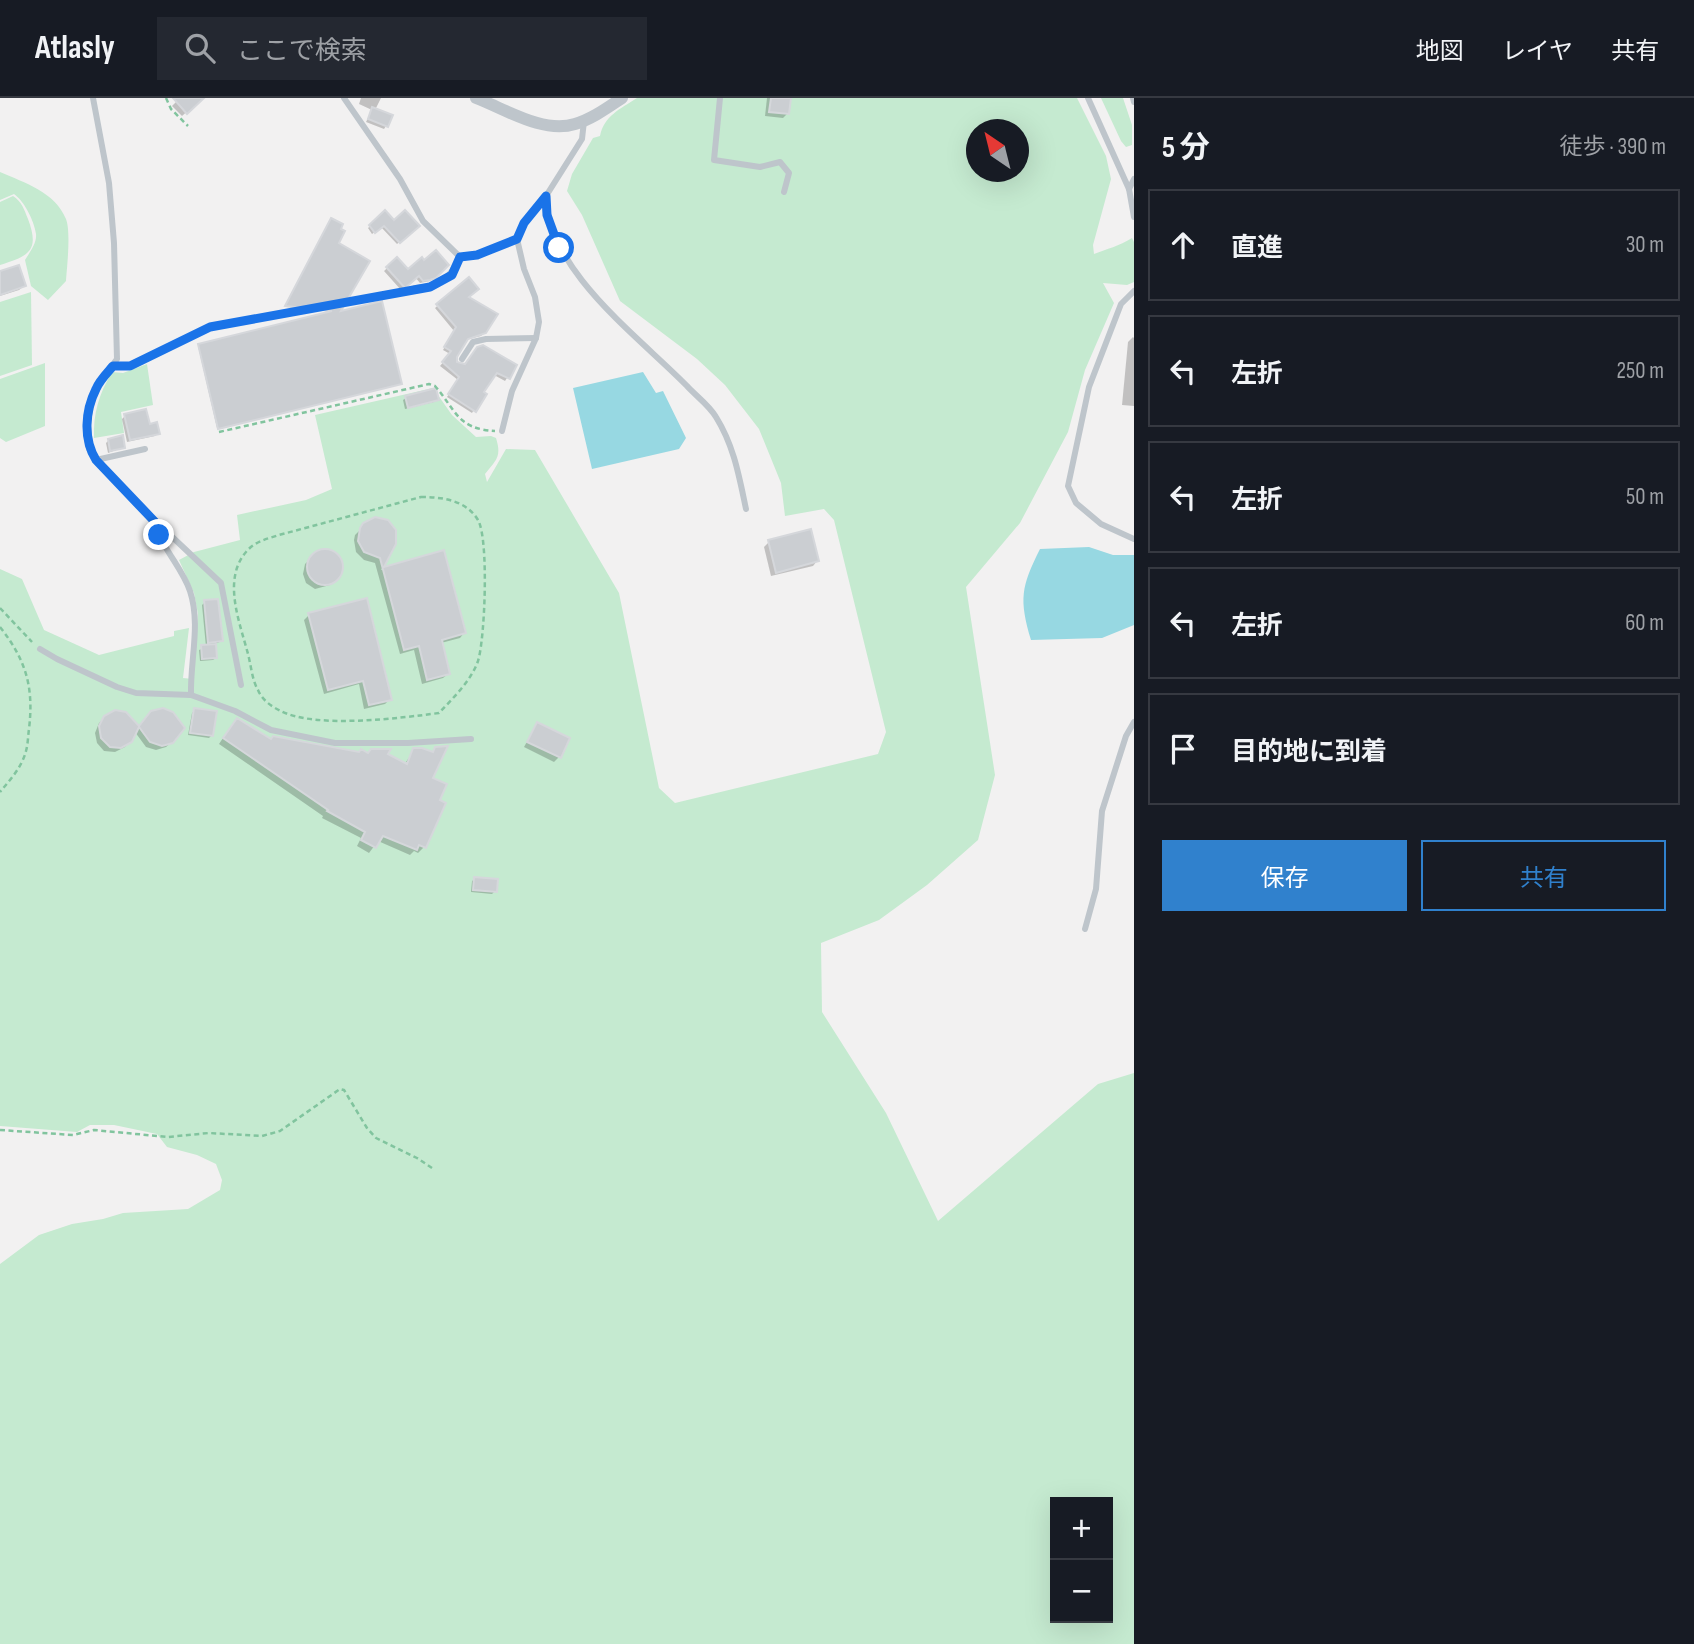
<!DOCTYPE html>
<html lang="ja">
<head>
<meta charset="utf-8">
<style>
	body { margin:0; font-family:"Sofia Sans Condensed","Noto Sans JP",sans-serif; background:#242831; color:#f1f3f6 }
	.controls { position:absolute; right:21px; bottom:21px; display:grid; overflow:hidden; border-radius:0px; box-shadow:0 7px 28px #0002 }
	.controls button { width:63px; height:63px; display:grid; place-items:center; padding:0; border:0; border-bottom:2px solid #363941; background:#171b24; color:#f1f3f6; font:35px sans-serif }
	.compass { position:absolute; left:966px; top:21px; width:63px; height:63px; border-radius:50%; background:#171b24; box-shadow:0 7px 28px #0002; rotate:325deg }
	.stop { position:absolute; width:21px; height:21px; margin:-16px; border:5px solid #1a73e8; border-radius:50%; background:#fff }
	.stop.end { background:#1a73e8; border-color:#fff; box-shadow:0 2px 7px #0008 }
	.list { margin:0; padding:0; list-style:none }
	h2 { display:flex; justify-content:space-between; align-items:center; height:91px; margin:0; padding:0 28px; font-size:30px }
	h2 small { font-size:23px; font-weight:400; color:#9ea1a6 }
	.list li { display:grid; grid-template-columns:46px 1fr auto; gap:21px; align-items:center; box-sizing:border-box; height:112px; margin:0 14px 14px; padding:0 14px; border:2px solid #363941; border-radius:0px }
	.list b { display:block; font-size:26px; white-space:nowrap }
	.list em { font-size:23px; font-style:normal; color:#9ea1a6 }
	.actions { display:flex; gap:14px; padding:21px 28px }
	.actions a { flex:1; padding:16px 0; border:2px solid #3081cd; border-radius:0px; text-align:center; font-size:24px; color:#3081cd }
	.actions .main { background:#3081cd; color:#fff }
	.icon { flex:none; width:38px; height:38px; fill:none; stroke:currentColor; stroke-width:2; stroke-linecap:round; stroke-linejoin:round }
	.map { position:relative; flex:none; width:1134px; height:1546px; overflow:hidden }
	header { display:flex; align-items:center; gap:42px; box-sizing:border-box; height:98px; padding:0 35px; background:#171b24; border-bottom:2px solid #363941 }
	header strong { font-size:33px }
	nav { display:flex; gap:38px; margin-inline-start:auto; font-size:24px }
	.search { width:490px; height:63px; background:#242831; display:flex; align-items:center; gap:18px; box-sizing:border-box; padding:0 24px; border-radius:0px; color:#9ea1a6; font-size:26px }
	main { display:flex }
	aside { flex:1; background:#171b24 }
	.map>svg:first-child { display:block }
</style>
</head>
<body>
<header>
<strong>Atlasly</strong>
<div class="search"><svg class="icon" aria-label="search" viewBox="0 0 24 24"><circle cx="10" cy="10" r="6"/><path d="M15 15l6 6"/></svg>ここで検索</div>
<nav><a>地図</a><a>レイヤ</a><a>共有</a></nav>
</header>
<main>
<div class="map">
<svg width="1134" height="1546" viewBox="0 0 1134 1546">
	<rect width="100%" height="100%" fill="#f2f1f1"/>
	<g fill="#c5ead0" fill-rule="evenodd">
		<path d="M 637,0 L 1077,0 L 1106,58 L 1111,81 L 1093,147 L 1094,156 C 1107,151 1119,148 1132,140 L 1134,144 L 1134,184 L 1127,187 L 1103,185 L 1114,205 L 1085,272 L 1068,334 L 1020,425 L 966,489 L 995,677 L 978,742 L 927,787 L 879,822 L 821,845 L 822,914 L 886,1015 L 938,1123 L 1098,986 L 1134,975 L 1134,1546 L 0,1546 L 0,1166 L 39,1137 L 72,1126 L 103,1121 L 123,1115 L 188,1111 L 220,1092 L 222,1082 L 216,1066 L 197,1057 L 167,1049 L 157,1036 L 114,1027 L 90,1027 L 77,1034 L 0,1028 L 0,471 L 22,481 L 44,532 L 99,557 L 174,538 L 174,533 L 189,530 L 183,580 L 193,581 L 198,516 L 194,495 L 179,462 L 194,454 L 240,442 L 237,417 L 306,402 L 332,391 L 315,317 L 433,290 L 452,317 L 476,339 L 491,338 L 496,340 C 502,359 496,362 485,376 L 487,384 L 506,351 L 535,352 L 619,495 L 659,690 L 675,705 L 878,656 L 886,634 L 834,422 L 824,411 L 785,418 L 781,385 L 759,331 L 725,287 L 697,261 L 620,203 L 582,117 L 567,93 L 572,76 L 593,40 L 600,38 C 604,18 620,11 637,0 ZM 976,32 L 1018,32 L 1018,74 L 976,74 ZM 1055,1404 L 1108,1404 L 1108,1520 L 1055,1520 Z"/>
		<polygon points="1101,0 1123,0 1132,27 1132,47 1126,49 1121,43"/>
		<path d="M 0,74 C 25,85 55,94 66,121 C 71,134 67,168 66,183 L 48,202 L 31,188 L 25,162 C 30,154 37,145 36,136 C 34,122 24,103 14,96 L 0,102 Z"/>
		<path d="M 13,98 C 22,104 24,111 28,121 C 40,153 29,158 0,167 L 0,104 Z"/>
		<polygon points="31,194 32,267 0,278 0,204"/>
		<polygon points="45,265 45,328 6,344 0,340 0,281"/>
		<path d="M 147,266 L 153,307 L 121,314 L 124,335 L 94,340 C 93,315 99,296 112,274 L 123,275 Z"/>
	</g>
	<g fill="#97d8e2">
		<polygon points="643,274 656,295 663,293 686,340 679,351 592,371 573,290"/>
		<path d="M 1089,449 L 1113,457 L 1134,457 L 1134,527 L 1102,540 L 1031,542 C 1019,501 1021,489 1040,451 Z"/>
	</g>
	<g fill="#0003">
		<polygon points="180,0 202,0 182,18 172,8"/>
		<polygon points="361,0 381,0 375,12 386,28 384,31 366,24 372,12 359,6"/>
		<polygon points="767,0 789,0 788,15 783,20 765,18"/>
		<polygon points="385,115 394,124 417,128 397,146 381,129 372,136 368,130"/>
		<polygon points="330,123 337,146 337,216 399,286 217,330 198,248 334,214 286,209"/>
		<polygon points="397,161 408,173 424,164 447,167 430,183 420,185 415,179 401,192 384,173"/>
		<polygon points="0,175 24,188 19,192 0,198"/>
		<polygon points="469,181 467,199 485,234 481,238 465,242 455,258 456,266 515,268 505,283 494,277 472,315 447,299 458,282 440,268 450,256 443,252 454,233 435,210"/>
		<polygon points="1133,239 1134,240 1134,308 1122,307 1128,244"/>
		<polygon points="406,300 437,302 434,304 405,311 403,302"/>
		<polygon points="125,318 148,328 158,335 155,338 127,344 122,321"/>
		<polygon points="109,342 124,349 108,355 106,345"/>
		<polygon points="369,423 395,445 381,472 443,455 464,535 460,540 441,545 448,576 443,580 422,586 414,552 400,556 375,465 364,462 356,454 354,442 355,437"/>
		<polygon points="769,444 817,463 813,468 771,478 764,449"/>
		<polygon points="325,453 335,457 340,466 339,477 330,487 315,491 306,485 303,476 305,466 314,457"/>
		<polygon points="205,504 222,543 215,546 216,560 213,562 200,563 199,552 206,549 202,507"/>
		<polygon points="309,517 390,601 385,606 364,611 359,586 324,596 304,522"/>
		<polygon points="195,612 212,637 209,640 188,637 192,615"/>
		<polygon points="125,615 139,630 147,620 172,644 166,649 156,652 146,649 135,634 125,649 115,654 104,653 97,645 95,635 99,625 105,619"/>
		<polygon points="537,626 559,659 554,664 524,649"/>
		<polygon points="231,628 270,643 367,657 386,656 404,667 414,652 431,681 437,703 424,749 418,755 414,753 410,757 378,743 369,755 357,748 361,740 322,720 323,718 219,646"/>
		<polygon points="475,781 495,793 492,796 471,794 472,783"/>
	</g>
	<g fill="#cbced2" stroke="#d5d7db" stroke-width="2">
		<polygon points="173,0 204,0 187,16"/>
		<polygon points="771,0 791,0 789,16 769,14"/>
		<polygon points="372,9 393,17 388,29 368,21"/>
		<polygon points="385,112 394,122 405,112 420,128 400,145 384,128 375,135 369,127"/>
		<polygon points="331,120 343,126 341,131 345,133 339,145 370,163 341,213 382,203 402,286 218,331 198,246 332,213 285,208"/>
		<polygon points="436,152 449,167 436,180 430,182 423,183 419,178 405,190 386,169 397,159 408,171 422,159 424,162"/>
		<polygon points="19,167 26,188 0,197 0,173"/>
		<polygon points="469,179 479,191 469,199 498,216 486,235 468,241 457,259 457,264 465,266 477,249 483,247 517,267 510,281 497,275 484,294 487,296 476,314 448,296 459,279 442,264 451,253 444,249 456,229 436,206"/>
		<polygon points="436,290 439,302 408,310 405,298"/>
		<polygon points="146,311 150,326 157,324 160,336 130,342 124,316"/>
		<polygon points="123,337 125,350 110,353 108,341"/>
		<polygon points="375,419 388,422 396,432 396,446 384,469 444,452 466,535 442,542 450,576 427,582 419,548 404,552 380,460 364,454 358,443 360,430 363,425"/>
		<polygon points="811,431 819,463 776,475 768,442"/>
		<circle cx="325" cy="469" r="18"/>
		<polygon points="367,500 392,602 369,607 363,583 328,592 308,515"/>
		<polygon points="218,501 223,543 208,545 204,502"/>
		<polygon points="216,546 217,560 202,561 201,547"/>
		<polygon points="163,610 173,614 185,630 173,645 162,648 150,644 139,629 132,644 121,650 110,649 101,640 99,628 104,618 115,612 126,614 139,628 151,613"/>
		<polygon points="194,610 217,613 213,638 190,635"/>
		<polygon points="237,620 271,641 273,638 359,654 361,651 368,655 371,651 391,651 388,656 407,666 413,650 422,650 433,654 435,649 448,648 433,680 447,686 440,702 446,705 426,750 419,747 417,752 383,738 376,750 361,742 365,734 327,713 328,712 223,640"/>
		<polygon points="537,624 570,640 561,660 527,644"/>
		<polygon points="474,779 498,781 497,794 473,792"/>
	</g>
	<g fill="none" stroke-linecap="round" stroke-linejoin="round">
		<g stroke="#81c49e" stroke-width="2.5" stroke-dasharray="5 3.5" stroke-linecap="butt">
			<polyline points="166,0 171,11 188,28"/>
			<polyline points="122,268 130,268 210,229 408,192"/>
			<path d="M 219,334 L 429,286 L 435,288 C 456,312 457,331 495,333"/>
			<path d="M 421,399 C 442,399 466,402 478,422 C 489,441 485,541 478,563 C 471,583 453,600 439,615 C 401,620 315,631 281,613 C 272,609 262,602 258,592 C 252,582 251,567 248,556 C 240,525 222,482 246,454 C 255,443 267,441 279,437 Z"/>
			<polyline points="0,510 32,544"/>
			<path d="M 0,529 C 26,562 34,589 29,631 C 28,638 28,646 26,653 C 22,669 10,682 0,694"/>
			<polyline points="0,1032 73,1037 94,1032 168,1039 209,1035 262,1038 280,1033 340,991 344,992 367,1030 376,1040 417,1060 432,1070"/>
		</g>
		<g stroke="#bec5cb" stroke-width="6">
			<polyline points="93,0 109,85 114,145 117,261 96,289 92,302 86,334 89,351 96,362 131,400 221,485 241,587"/>
			<polyline points="344,0 400,81 423,123 460,159"/>
			<polyline points="720,0 714,62 760,69 780,64 789,75 784,94"/>
			<polyline points="1088,0 1129,91 1134,119"/>
			<polyline points="1133,0 1134,4"/>
			<polyline points="1129,91 1134,81"/>
			<path d="M 546,98 C 548,173 637,237 687,288 C 696,298 709,307 716,319 C 734,348 739,378 746,411"/>
			<polyline points="460,159 476,157 517,141"/>
			<path d="M 415,190 C 440,188 449,182 460,159"/>
			<polyline points="1134,193 1121,206 1089,289 1068,388 1076,405 1101,426 1134,441"/>
			<polyline points="462,261 473,244 486,241 536,240"/>
			<polyline points="502,333 512,293 536,240 539,224 535,199 524,171 517,141 524,125 546,98 582,41 584,23"/>
			<polyline points="96,362 145,351"/>
			<path d="M 156,425 C 161,450 182,469 190,493 C 201,526 190,563 191,597"/>
			<polyline points="40,551 57,561 117,589 136,595 191,597 235,613 271,632 335,645 408,645 471,641"/>
			<polyline points="1085,831 1096,791 1102,713 1126,638 1134,624"/>
		</g>
		<path stroke="#bec5cb" stroke-width="12" d="M 476,0 C 505,11 543,36 575,26 C 592,21 607,10 622,0"/>
	</g>
	<g fill="none" stroke-linecap="round" stroke-linejoin="round">
		<path stroke="#1a73e8" stroke-width="9" d="M 159,437 L 156,425 L 96,362 C 83,341 85,313 96,291 C 99,283 107,275 113,268 L 130,268 L 210,229 L 430,189 L 452,177 L 460,159 L 477,157 L 517,141 L 524,125 L 546,98 L 547,117 L 559,150"/>
	</g>
</svg>
<div class="controls">
<button>+</button>
<button>−</button>
</div>
<svg class="compass" viewBox="-18 -18 36 36"><path d="M0-13l5 13h-10z" fill="#e53935"/><path d="M0 13l5-13h-10z" fill="#9ea1a6"/></svg>
<div class="stop" style="left:559px;top:150px"></div>
<div class="stop end" style="left:159px;top:437px"></div>
</div>
<aside>
<h2>5 分<small>徒歩 · 390 m</small></h2>
<ul class="list">
<li><svg class="icon" aria-label="ahead" viewBox="0 0 24 24"><path d="M12 20V5M6 11l6-6 6 6"/></svg><div><b>直進</b></div><em>30 m</em></li>
<li><svg class="icon" aria-label="left" viewBox="0 0 24 24"><path d="M17 20v-9H6M10 6l-5 5 5 5"/></svg><div><b>左折</b></div><em>250 m</em></li>
<li><svg class="icon" aria-label="left" viewBox="0 0 24 24"><path d="M17 20v-9H6M10 6l-5 5 5 5"/></svg><div><b>左折</b></div><em>50 m</em></li>
<li><svg class="icon" aria-label="left" viewBox="0 0 24 24"><path d="M17 20v-9H6M10 6l-5 5 5 5"/></svg><div><b>左折</b></div><em>60 m</em></li>
<li><svg class="icon" aria-label="arrive" viewBox="0 0 24 24"><path d="M6 21V4h12l-3 4 3 4H6"/></svg><div><b>目的地に到着</b></div></li>
</ul>
<div class="actions"><a class="main">保存</a><a>共有</a></div>
</aside>
</main>
</body>
</html>
